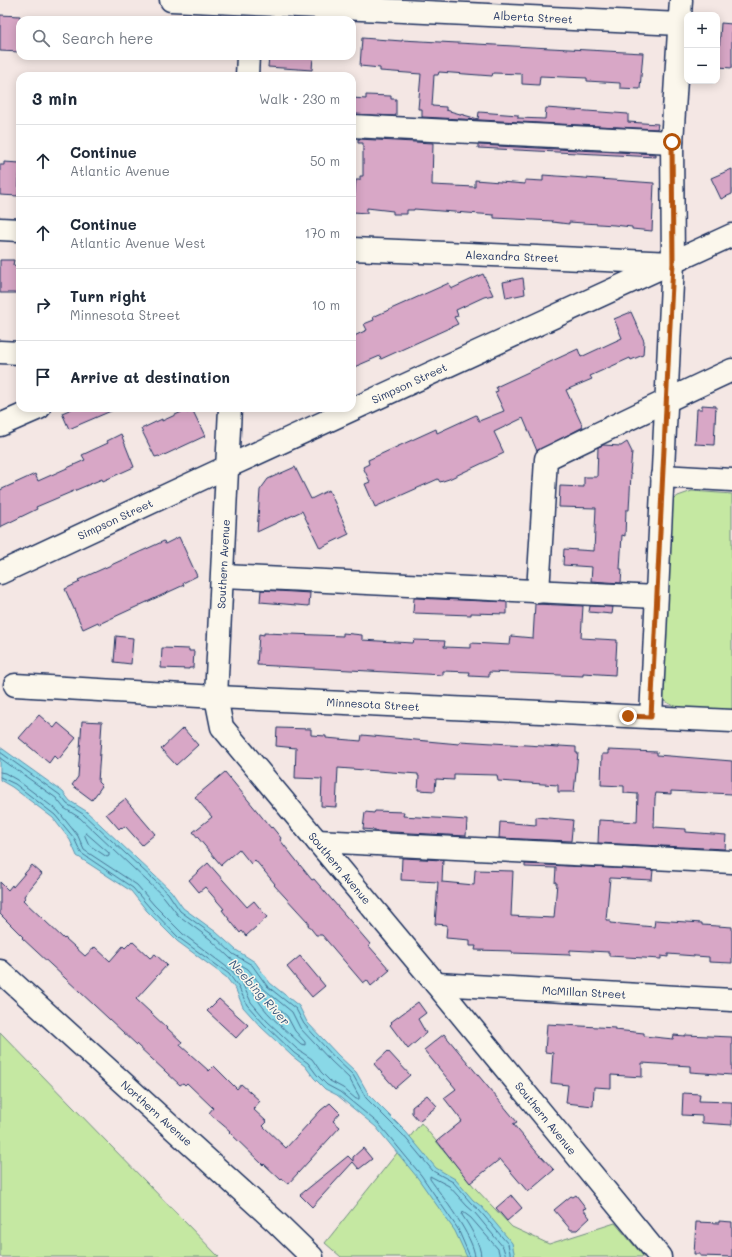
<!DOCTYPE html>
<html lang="en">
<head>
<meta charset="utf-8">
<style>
	body { margin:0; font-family:Mali,sans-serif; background:#f2f2f3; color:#1f2937 }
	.controls { position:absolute; right:12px; top:12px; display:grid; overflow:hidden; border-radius:8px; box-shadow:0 2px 10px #0003 }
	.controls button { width:36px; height:36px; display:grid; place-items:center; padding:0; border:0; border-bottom:1px solid #e0e1e3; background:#fff; color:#1f2937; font:20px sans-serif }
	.stop { position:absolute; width:12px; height:12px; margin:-9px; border:3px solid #b45309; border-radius:50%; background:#fff }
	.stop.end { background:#b45309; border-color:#fff; box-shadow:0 1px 4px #0008 }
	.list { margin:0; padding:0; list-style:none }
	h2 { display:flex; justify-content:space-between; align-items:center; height:52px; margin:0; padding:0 16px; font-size:17px }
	h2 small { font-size:13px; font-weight:400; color:#747a83 }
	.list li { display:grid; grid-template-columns:26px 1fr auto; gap:12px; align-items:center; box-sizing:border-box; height:72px; padding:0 16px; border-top:1px solid #e0e1e3 }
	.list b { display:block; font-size:15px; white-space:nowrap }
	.list p { margin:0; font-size:13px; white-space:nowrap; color:#747a83 }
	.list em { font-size:13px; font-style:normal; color:#747a83 }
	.icon { flex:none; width:22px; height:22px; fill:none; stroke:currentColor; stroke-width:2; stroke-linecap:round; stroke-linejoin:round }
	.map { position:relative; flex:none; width:732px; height:1257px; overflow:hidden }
	.search { position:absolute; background:#fff; box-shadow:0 2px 10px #0003; left:16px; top:16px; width:340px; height:44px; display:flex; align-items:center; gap:10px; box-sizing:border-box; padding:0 14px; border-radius:12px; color:#747a83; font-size:15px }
	.panel { position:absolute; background:#fff; box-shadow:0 2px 10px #0003; left:16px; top:72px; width:340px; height:340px; border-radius:12px }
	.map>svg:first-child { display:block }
</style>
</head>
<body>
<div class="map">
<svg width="732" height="1257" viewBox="0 0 732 1257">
	<rect width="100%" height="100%" fill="#f4e7e4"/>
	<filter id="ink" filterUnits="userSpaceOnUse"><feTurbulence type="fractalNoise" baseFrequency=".025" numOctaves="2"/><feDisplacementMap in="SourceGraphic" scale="8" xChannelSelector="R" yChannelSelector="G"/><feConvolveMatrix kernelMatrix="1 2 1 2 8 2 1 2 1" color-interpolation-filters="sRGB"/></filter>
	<g filter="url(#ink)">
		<g fill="#c5e8a2" stroke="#708c80">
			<polygon points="692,491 732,494 732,710 676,707 664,701 660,687 667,504 678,496"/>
			<polygon points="0,1032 219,1257 0,1257"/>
			<polygon points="421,1123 476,1189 512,1227 549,1244 615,1223 644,1257 341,1257 325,1243"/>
		</g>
		<polygon fill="#89d8e7" stroke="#5d94b0" points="0,747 63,792 70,801 86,811 171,891 183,908 216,932 236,950 255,962 270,983 299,1006 307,1022 338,1055 356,1072 369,1095 406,1132 436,1168 455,1179 473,1200 482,1207 512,1243 515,1257 467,1257 455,1231 417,1177 376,1127 337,1095 325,1089 314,1078 305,1066 292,1056 261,1027 243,1007 236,990 226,977 177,941 147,911 131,891 77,856 70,840 53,818 12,787 0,780"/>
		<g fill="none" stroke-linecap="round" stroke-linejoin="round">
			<g stroke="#477395" stroke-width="1">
				<polyline points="0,752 60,795 67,804 83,814 168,893 180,911 213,935 233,954 252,965 267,986 296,1009 304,1024 335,1058 353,1075 366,1098 403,1135 433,1171 453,1182 471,1203 479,1210 508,1244 511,1257"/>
				<polyline points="0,758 56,798 64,808 80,818 164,897 178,915 210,939 230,958 248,969 264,989 292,1012 300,1028 331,1061 349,1078 359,1096 359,1099 356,1099 343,1088 330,1081 321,1072 312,1059 297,1049 267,1021 251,1002 243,985 232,971 183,934 154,905 137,885 84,850 78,836 58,811 17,780 5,773 0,772"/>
				<polyline points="0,777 15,784 55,815 74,838 81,853 133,888 150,908 179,938 229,974 239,988 247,1005 264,1024 294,1053 308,1063 317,1075 327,1085 340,1092 379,1124 421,1175 458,1229 470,1257"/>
				<polygon points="86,833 109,853 109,856 107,857 89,845 85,836"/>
				<path d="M 254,989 L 256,989 L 287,1016 L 295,1031 L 305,1042 L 305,1045 L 301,1044 C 284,1028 262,1012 253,991 Z"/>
				<path d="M 475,1257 C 474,1237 442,1196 430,1179 L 430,1176 L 449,1186 L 467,1206 L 475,1213 L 503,1247 L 506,1257"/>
				<path d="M 481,1257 C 481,1244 469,1225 462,1215 L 463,1212 L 471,1218 L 498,1249 L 500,1257"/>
			</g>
		</g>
		<g fill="#d8a7c6" stroke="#1b2f5e">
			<polygon points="0,15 20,16 20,52 0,51"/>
			<polygon points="721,23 732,24 732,68 718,67"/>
			<polygon points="362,38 402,41 402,40 643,53 640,89 620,88 620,83 587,81 587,78 540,76 539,85 522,84 522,74 493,73 492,76 439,72 438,75 434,75 432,106 446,107 446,110 478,119 479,112 518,115 518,118 545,119 546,108 628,114 628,122 658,124 657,129 422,117 422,109 418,109 421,74 380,71 380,68 360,66"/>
			<polygon points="269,56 313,56 312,70 268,67"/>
			<polygon points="366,95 391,96 391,99 396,99 396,116 352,114 352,98 366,99"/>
			<polygon points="358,139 433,143 432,185 475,187 475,180 525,184 525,180 543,181 543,175 654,183 652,231 632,229 632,227 614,225 569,222 569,224 552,222 553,221 494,218 494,215 414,209 414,210 407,210 407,214 393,214 393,211 367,208 367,213 353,212 356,180 360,180 360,176 363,176 363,143 358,143"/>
			<polygon points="478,145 656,154 656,157 478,148"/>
			<polygon points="4,162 20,163 18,196 0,195 0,165 4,165"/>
			<polygon points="732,169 732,194 721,199 711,178"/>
			<polygon points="0,260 14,260 13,265 20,266 20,293 0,293"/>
			<polygon points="483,274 493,295 484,297 456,310 458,316 454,317 458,324 381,359 380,356 352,368 352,337 367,330 364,324 374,320 373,317 449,283 451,289"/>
			<polygon points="523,278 525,294 506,298 503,282"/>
			<polygon points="631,312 644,341 643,355 631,360 630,358 590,376 592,379 566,390 583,427 537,451 523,418 494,432 504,453 449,479 440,482 438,479 375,507 365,484 370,482 363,467 369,464 368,460 436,429 437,433 476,415 479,421 504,411 495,392 498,391 496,387 578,349 581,357 622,338 614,319"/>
			<polygon points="702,405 716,406 714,445 695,444 697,409 702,409"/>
			<polygon points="74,408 118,408 69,429 62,413"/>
			<polygon points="186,410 187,413 193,411 205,436 160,457 159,456 155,457 141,429 162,419 162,421"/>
			<polygon points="121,434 134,467 103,481 102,479 36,507 37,509 0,527 0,490 35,474 38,481 85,460 82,455 108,443 107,441"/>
			<polygon points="627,442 632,452 630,474 631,474 629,510 626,510 625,536 622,535 620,569 622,569 621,583 591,581 592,567 563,565 564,549 594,551 596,508 559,507 560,486 584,487 584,477 597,477 598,447 603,445 621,446"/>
			<polygon points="295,467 311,499 329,490 349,534 320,548 302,511 257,532 260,490 268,479"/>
			<polygon points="179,537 197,576 183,583 184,585 99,624 98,622 83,629 65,589 80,582 78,580 164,541 165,544"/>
			<polygon points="261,590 310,593 309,606 260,602"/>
			<polygon points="414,598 507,602 507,614 471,613 471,615 413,613"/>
			<polygon points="535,604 583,606 581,638 617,640 615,675 583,673 583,676 489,672 489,677 469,676 470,672 443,671 443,675 257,665 259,634 264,635 264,633 343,636 343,633 362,635 362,640 413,643 414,640 445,641 444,647 471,648 471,643 510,645 511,636 533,638"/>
			<polygon points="590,606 613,607 612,614 589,612"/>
			<polygon points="116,636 133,638 131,664 114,662"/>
			<polygon points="162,648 189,649 189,651 194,651 193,668 189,668 189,669 161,668"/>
			<polygon points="39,715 54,728 58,723 76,738 58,760 54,756 49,763 19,738"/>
			<polygon points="82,721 102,722 98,782 102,786 92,800 72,785 78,777"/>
			<polygon points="183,728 198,745 176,765 161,749"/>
			<polygon points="277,728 311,729 311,735 326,736 326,738 361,741 362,735 459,744 460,741 559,747 559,746 576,747 576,753 578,753 574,792 558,792 558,785 498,781 497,775 454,774 454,780 436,779 435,791 418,790 419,776 418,776 418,774 338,768 336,807 321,806 322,779 295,778 296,748 276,746"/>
			<polygon points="608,750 657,752 657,755 732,761 732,794 671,791 671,794 656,793 655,798 654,827 686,829 686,832 726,835 725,849 598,843 599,820 637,822 638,794 624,793 624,786 601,785 602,754 608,754"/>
			<polygon points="225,772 271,828 272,827 281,838 280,840 312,880 314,879 370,944 369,946 390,970 371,986 367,980 363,983 322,935 316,935 308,925 308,922 274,885 275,884 255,860 251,864 239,849 221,865 193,832 212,817 195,797"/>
			<polygon points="125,799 155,834 142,845 125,826 122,828 121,827 119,829 106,814"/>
			<polygon points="375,811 404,812 403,816 467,820 466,836 374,831 374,830 363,829 365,812 374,813"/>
			<polygon points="536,817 573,820 571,841 499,838 500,822 536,825"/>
			<polygon points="402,858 443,860 442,882 474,885 475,870 513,871 511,916 554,918 557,883 555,883 556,868 525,867 525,864 653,870 652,880 610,878 606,920 610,920 610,923 654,927 655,920 702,923 702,925 732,927 732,963 709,962 709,957 668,954 668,957 661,956 661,959 609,956 609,952 570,950 570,955 512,953 512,951 475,950 476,946 470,946 470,940 446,938 447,925 435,924 438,882 401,880"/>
			<polygon points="208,863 247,907 254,901 267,917 246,936 242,931 240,933 222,910 224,909 205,887 199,892 189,880"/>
			<polygon points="32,865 42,874 24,896 25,898 23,900 64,939 65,938 85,956 95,947 110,961 123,946 125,948 132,941 150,958 155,954 167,965 136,999 182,1042 180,1045 209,1071 214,1066 237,1089 241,1084 260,1101 253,1109 267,1122 263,1126 286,1148 321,1110 330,1103 340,1113 333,1121 340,1127 288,1184 282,1179 281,1180 264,1164 263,1165 229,1132 230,1131 209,1113 213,1108 187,1083 185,1085 183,1083 180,1085 22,938 23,937 0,914 0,882 8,890 12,885 13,887"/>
			<polygon points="300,956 325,986 312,997 287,967"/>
			<polygon points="219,999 248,1025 236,1038 207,1011"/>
			<polygon points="418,1002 426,1013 418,1019 426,1033 408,1049 390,1025 392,1023 391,1022"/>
			<polygon points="547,1024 615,1028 615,1030 644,1033 644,1036 673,1039 674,1035 685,1036 685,1035 732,1037 732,1075 690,1072 690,1066 642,1063 642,1077 611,1075 611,1088 594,1087 593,1106 566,1103 568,1085 551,1083 553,1053 545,1052"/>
			<polygon points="444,1034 517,1122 513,1124 540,1156 541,1156 554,1170 528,1192 500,1159 470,1183 437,1141 462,1121 444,1098 456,1089 424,1050"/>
			<polygon points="388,1051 410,1075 395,1088 374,1064"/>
			<polygon points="683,1093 700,1094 699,1101 732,1102 732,1125 702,1123 702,1116 682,1115"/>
			<polygon points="427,1095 437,1106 419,1121 412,1113 412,1107"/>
			<polygon points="363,1148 372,1159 359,1169 353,1162 312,1207 300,1195 348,1156 353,1161 353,1157"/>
			<polygon points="511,1195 522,1208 507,1221 496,1208"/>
			<polygon points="576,1195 586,1208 583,1209 590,1218 577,1230 571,1230 554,1210 571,1196 573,1197"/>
			<polygon points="719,1221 732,1222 732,1257 700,1256 700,1254 694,1254 696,1222 719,1223"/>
		</g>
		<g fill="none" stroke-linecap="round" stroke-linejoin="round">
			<defs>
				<g id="minor">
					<polyline points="171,0 680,24"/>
					<polyline points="247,76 248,56"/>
					<polyline points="352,126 672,142"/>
					<polyline points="0,229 20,230"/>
					<polyline points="352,249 673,263"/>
					<polyline points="0,352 20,353"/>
					<polyline points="230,408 216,697 222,727 436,984 660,1257"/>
					<polyline points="0,425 39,408"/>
					<polyline points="662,476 732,480"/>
					<polyline points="223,576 656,597"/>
					<path d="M 538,592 L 546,459 C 608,429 669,399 732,370"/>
					<polyline points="15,685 216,697 732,721"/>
					<polyline points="651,717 673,263 672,142 681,0"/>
					<polyline points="317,841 732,862"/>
					<polyline points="0,971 276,1222 312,1257"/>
					<polyline points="436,984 732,1000"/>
				</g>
				<polyline id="major" points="0,573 227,467 732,235"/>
			</defs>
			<use href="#minor" stroke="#1b2f5e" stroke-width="25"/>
			<use href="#major" stroke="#1b2f5e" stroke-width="25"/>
			<use href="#minor" stroke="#fbf7ec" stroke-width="22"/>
			<use href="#major" stroke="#fbf7ec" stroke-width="22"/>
		</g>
	</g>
	<g fill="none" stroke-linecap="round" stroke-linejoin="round" filter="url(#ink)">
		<polyline stroke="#b45309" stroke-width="5" points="628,716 651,717 673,263 672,142"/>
	</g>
	<g text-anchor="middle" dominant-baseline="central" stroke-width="3" stroke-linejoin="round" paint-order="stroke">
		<g font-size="11" fill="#1b2f5e" stroke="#fbf7ec">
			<text transform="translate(533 17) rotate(3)">Alberta Street</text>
			<text transform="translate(512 256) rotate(2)">Alexandra Street</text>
			<text transform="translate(409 383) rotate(-25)">Simpson Street</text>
			<text transform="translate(115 519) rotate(-25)">Simpson Street</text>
			<text transform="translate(223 564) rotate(-87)">Southern Avenue</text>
			<text transform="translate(373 704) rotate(3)">Minnesota Street</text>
			<text transform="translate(340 868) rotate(50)">Southern Avenue</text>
			<text transform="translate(584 992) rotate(3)">McMillan Street</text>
			<text transform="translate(157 1113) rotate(42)">Northern Avenue</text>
			<text transform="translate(546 1118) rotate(51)">Southern Avenue</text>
		</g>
		<g font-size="12" font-style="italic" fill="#365980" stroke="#fbf7ec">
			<text transform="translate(260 992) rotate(48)">Neebing River</text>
		</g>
	</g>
</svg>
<div class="controls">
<button>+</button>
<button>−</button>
</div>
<div class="stop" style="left:672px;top:142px"></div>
<div class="stop end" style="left:628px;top:716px"></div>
<div class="search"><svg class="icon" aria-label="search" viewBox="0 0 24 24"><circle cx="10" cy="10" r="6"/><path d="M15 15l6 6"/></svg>Search here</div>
<section class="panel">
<h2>3 min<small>Walk · 230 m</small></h2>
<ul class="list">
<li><svg class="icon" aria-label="ahead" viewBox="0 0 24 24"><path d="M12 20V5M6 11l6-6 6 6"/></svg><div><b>Continue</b><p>Atlantic Avenue</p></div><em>50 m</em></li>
<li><svg class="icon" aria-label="ahead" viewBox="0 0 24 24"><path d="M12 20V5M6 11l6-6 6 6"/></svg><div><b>Continue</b><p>Atlantic Avenue West</p></div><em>170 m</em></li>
<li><svg class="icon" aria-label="right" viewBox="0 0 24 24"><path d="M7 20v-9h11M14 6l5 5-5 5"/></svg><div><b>Turn right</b><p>Minnesota Street</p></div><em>10 m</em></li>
<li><svg class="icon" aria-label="arrive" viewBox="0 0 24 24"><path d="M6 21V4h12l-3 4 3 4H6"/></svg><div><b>Arrive at destination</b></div></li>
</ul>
</section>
</div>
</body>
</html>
